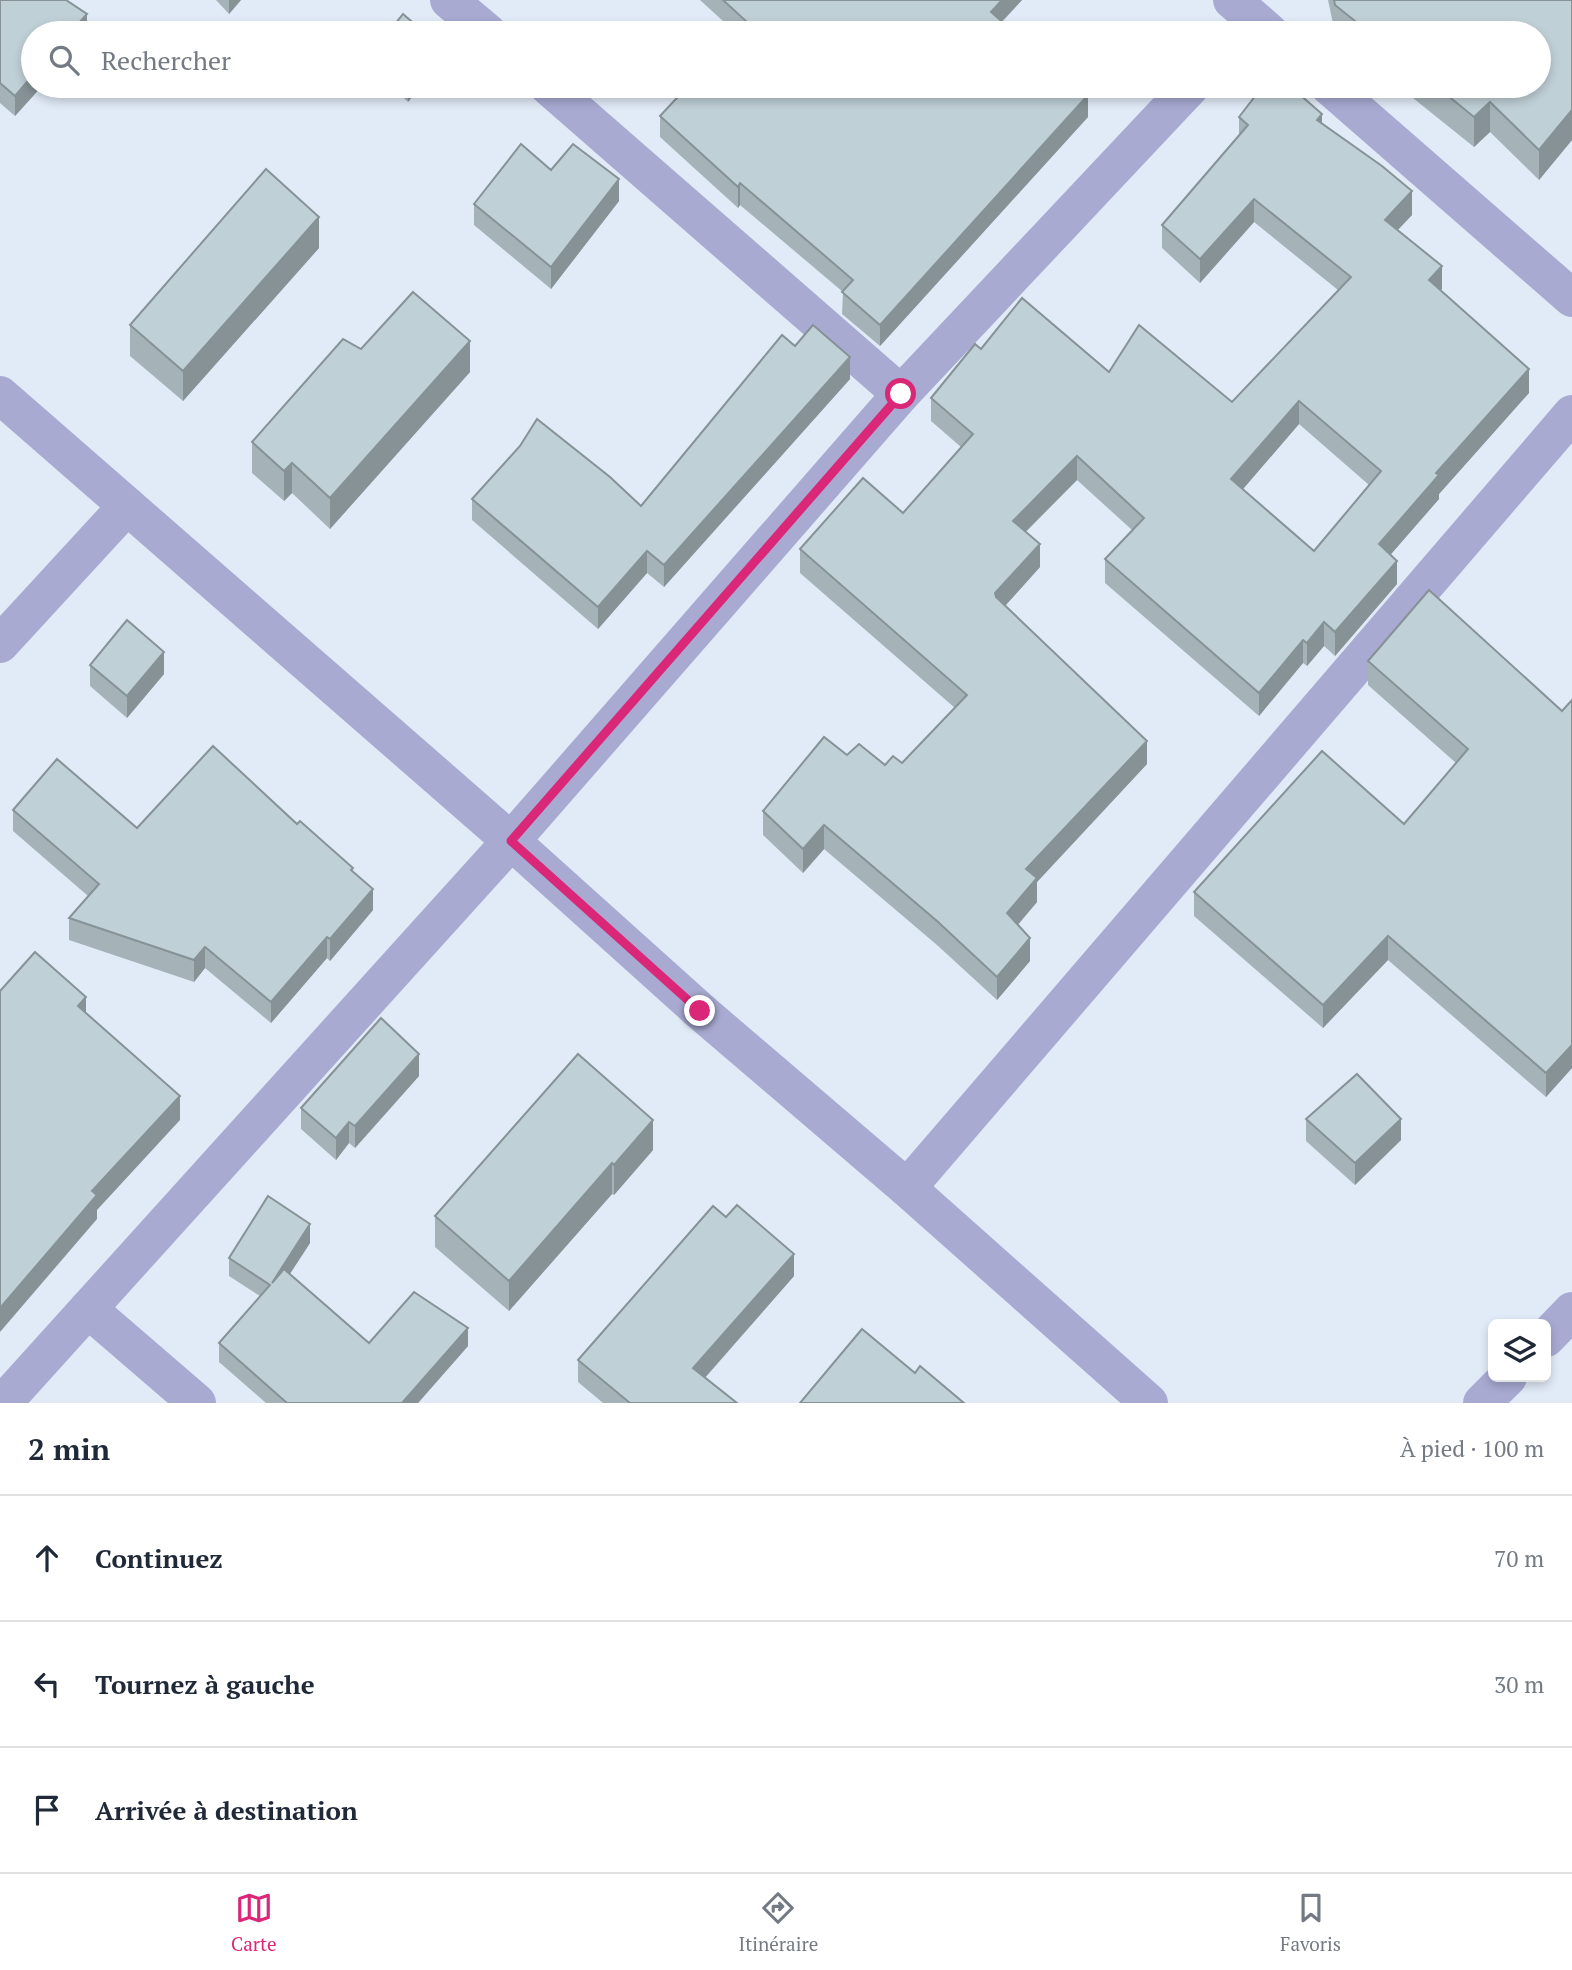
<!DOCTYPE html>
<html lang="fr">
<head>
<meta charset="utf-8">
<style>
	body { margin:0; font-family:"PT Serif",serif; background:#f2f2f3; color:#1f2937 }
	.controls { position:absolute; right:21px; bottom:21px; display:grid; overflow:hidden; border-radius:10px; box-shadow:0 4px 10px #0003 }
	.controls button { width:63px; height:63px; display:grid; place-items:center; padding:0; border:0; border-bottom:2px solid #e0e1e3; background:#fff; color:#1f2937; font:35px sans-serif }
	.stop { position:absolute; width:21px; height:21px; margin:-16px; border:5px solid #db2777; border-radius:50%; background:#fff }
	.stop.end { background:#db2777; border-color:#fff; box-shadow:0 2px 7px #0008 }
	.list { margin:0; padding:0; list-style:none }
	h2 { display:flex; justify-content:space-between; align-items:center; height:91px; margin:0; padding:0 28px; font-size:30px }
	h2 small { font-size:23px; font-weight:400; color:#747a83 }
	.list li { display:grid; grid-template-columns:46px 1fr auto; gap:21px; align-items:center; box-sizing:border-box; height:126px; padding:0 28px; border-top:2px solid #e0e1e3 }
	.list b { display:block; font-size:26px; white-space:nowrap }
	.list em { font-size:23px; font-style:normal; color:#747a83 }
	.icon { flex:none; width:38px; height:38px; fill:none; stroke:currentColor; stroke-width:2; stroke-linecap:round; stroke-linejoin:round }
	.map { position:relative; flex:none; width:1572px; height:1403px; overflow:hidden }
	.search { position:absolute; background:#fff; box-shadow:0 4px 10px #0003; left:21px; right:21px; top:21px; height:77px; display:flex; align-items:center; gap:18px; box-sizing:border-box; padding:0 24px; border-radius:38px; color:#747a83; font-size:26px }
	.sheet { height:469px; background:#fff }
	nav { display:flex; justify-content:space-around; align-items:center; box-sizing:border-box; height:98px; border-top:2px solid #e0e1e3; background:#fff; font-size:19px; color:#747a83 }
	nav a { display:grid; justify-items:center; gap:4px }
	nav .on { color:#db2777 }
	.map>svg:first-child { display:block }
</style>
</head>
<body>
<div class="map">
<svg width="1572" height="1403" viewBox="0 0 1572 1403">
	<rect width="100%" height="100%" fill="#e1ebf7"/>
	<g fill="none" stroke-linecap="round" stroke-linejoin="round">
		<g stroke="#a8aad2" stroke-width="38">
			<polyline points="449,0 488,33"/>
			<polyline points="1232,0 1270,33"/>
			<polyline points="548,86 901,394"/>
			<polyline points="1329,86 1572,298"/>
			<polyline points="0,644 127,506"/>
			<polyline points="907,1188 1572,414"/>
			<polyline points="88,1309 197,1403"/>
			<polyline points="3,1403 511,841 901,394 1191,86"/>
		</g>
		<g stroke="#a8aad2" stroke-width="38">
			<polyline points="0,395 511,841 700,1011 907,1188 1149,1403"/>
			<polyline points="1546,1338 1572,1311"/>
			<polyline points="1482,1403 1508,1377"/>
		</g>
	</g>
	<g fill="#a5b3b9" fill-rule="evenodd">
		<polygon points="0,0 87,33 33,86 42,86 15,116 0,103"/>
		<polygon points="216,0 241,0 229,14"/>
		<polygon points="700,0 1022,0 1002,22 736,33"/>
		<polygon points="1328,0 1572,0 1572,140 1539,180 1490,132 1474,147 1398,86 1539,86 1539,33 1335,33"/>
		<polygon points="391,86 421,86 408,102"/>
		<polygon points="660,116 1088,117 880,346 842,314 843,292 740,205 738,208 660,137"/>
		<path d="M 1239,117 L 1322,123 L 1412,215 L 1398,230 L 1442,289 L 1441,290 L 1529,393 L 1439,494 L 1439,499 L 1390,555 L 1397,584 L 1335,656 L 1324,646 L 1307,666 L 1303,663 L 1259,716 L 1105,583 L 1105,559 L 1132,530 L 1077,480 L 1026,532 L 1040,567 L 1005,606 L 1147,764 L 1037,882 L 1037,902 L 1018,925 L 1030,961 L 997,1000 L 937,945 L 824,849 L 803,873 L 763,835 L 763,811 L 847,755 L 885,765 L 902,763 L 955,708 L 800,573 L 800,549 L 903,513 L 961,447 L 931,421 L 931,398 L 981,349 L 1109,372 L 1232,402 L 1338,290 L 1254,222 L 1200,283 L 1162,248 L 1162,225 L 1239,136 ZM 1299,424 L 1369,485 L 1314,551 L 1243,489 Z"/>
		<polygon points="551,170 619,201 551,289 474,225 474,204"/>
		<polygon points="319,248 183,401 130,356 130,325"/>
		<polygon points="795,346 850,379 664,587 647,573 598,629 472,520 472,499 641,506"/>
		<polygon points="361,349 470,372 330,529 292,493 284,501 252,473 252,442"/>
		<polygon points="1368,661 1562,711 1572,700 1572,1068 1546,1097 1388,960 1323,1028 1194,916 1194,892 1404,824 1456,763 1368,685"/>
		<polygon points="90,665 164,674 127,718 90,686"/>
		<polygon points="13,810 137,828 297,824 353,872 373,910 330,961 327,958 271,1023 205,968 194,982 69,940 69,918 88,896 13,831"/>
		<polygon points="419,1076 355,1148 349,1143 336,1160 301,1129 301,1108"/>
		<polygon points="1306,1119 1401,1140 1355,1185 1306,1141"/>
		<polygon points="653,1150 614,1195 612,1194 509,1311 435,1247 435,1216"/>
		<polygon points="310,1243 290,1274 369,1343 468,1346 418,1403 266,1403 219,1362 219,1343 260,1296 229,1276 229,1258"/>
		<polygon points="794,1276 705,1378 737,1403 603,1403 578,1382 578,1360"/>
	</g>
	<g fill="#869296">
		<polygon points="229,0 241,0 229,14"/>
		<polygon points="1002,0 1022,0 991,33 991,12"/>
		<polygon points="87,14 87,33 70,33"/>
		<polygon points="33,75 33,86 42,86 15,116 15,96"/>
		<polygon points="412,86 421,86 408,102 408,91"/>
		<polygon points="1088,95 1088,117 880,346 880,325"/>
		<polygon points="1490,102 1490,132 1474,147 1474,117"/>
		<polygon points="1572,110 1572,140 1539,180 1539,150"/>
		<polygon points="1322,114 1322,137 1317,120"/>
		<polygon points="619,179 619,201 551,289 551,267"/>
		<polygon points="740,183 740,205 738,208 738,187"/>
		<polygon points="1412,191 1412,215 1385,243 1385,220"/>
		<polygon points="1254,199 1254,222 1200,283 1200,259"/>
		<polygon points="319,217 319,248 183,401 183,371"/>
		<polygon points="1442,266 1442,289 1429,303 1429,280"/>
		<polygon points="470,341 470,372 330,529 330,498"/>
		<polygon points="850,357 850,379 664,587 664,565"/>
		<polygon points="1529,369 1529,393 1439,494 1439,499 1379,568 1379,544 1436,473"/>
		<polygon points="1299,401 1299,424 1231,503 1231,479"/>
		<polygon points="1077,456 1077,480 1013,544 1013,521"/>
		<polygon points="292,463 292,493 284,501 284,471"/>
		<polygon points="1040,544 1040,567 995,617 995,593"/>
		<polygon points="647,551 647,573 598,629 598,607"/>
		<polygon points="1397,561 1397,584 1335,656 1335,632"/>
		<polygon points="1324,622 1324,646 1307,666 1307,643"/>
		<polygon points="1303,640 1303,663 1259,716 1259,693"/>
		<polygon points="164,652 164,674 127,718 127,696"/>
		<polygon points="1147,741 1147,764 1037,882 1037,902 1007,937 1007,913 1026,869"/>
		<polygon points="824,825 824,849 803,873 803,849"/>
		<polygon points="373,889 373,910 330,961 330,939"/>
		<polygon points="1388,936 1388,960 1323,1028 1323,1005"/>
		<polygon points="327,937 327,958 271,1023 271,1002"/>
		<polygon points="1030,938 1030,961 997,1000 997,977"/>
		<polygon points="205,947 205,968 194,982 194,960"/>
		<polygon points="86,997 86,1022 78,1006"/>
		<polygon points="1572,1045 1572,1068 1546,1097 1546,1073"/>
		<polygon points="419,1054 419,1076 355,1148 355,1126"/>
		<polygon points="180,1096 180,1120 97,1210 97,1219 0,1332 0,1308 92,1191"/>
		<polygon points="1401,1119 1401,1140 1355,1185 1355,1163"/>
		<polygon points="653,1120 653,1150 614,1195 614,1165"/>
		<polygon points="349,1122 349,1143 336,1160 336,1138"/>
		<polygon points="612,1163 612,1194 509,1311 509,1281"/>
		<polygon points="310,1224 310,1243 272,1301 272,1283"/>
		<polygon points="794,1254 794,1276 693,1391 693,1368"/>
		<polygon points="468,1328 468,1346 418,1403 402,1403"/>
	</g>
	<g fill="#c0d0d7" stroke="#869296" stroke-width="2" fill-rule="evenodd">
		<polygon points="0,0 66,0 87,14 70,33 33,33 33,75 15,96 0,83"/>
		<polygon points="723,0 1002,0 991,12 1015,33 736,33 747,22"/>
		<polygon points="1334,0 1572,0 1572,110 1539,150 1490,102 1474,117 1436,86 1539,86 1539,33 1370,33 1335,5"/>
		<polygon points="403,14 425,33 388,33"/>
		<polygon points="403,86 412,86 408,91"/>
		<polygon points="688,86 1077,86 1088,95 880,325 842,292 853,280 740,183 738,187 660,116"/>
		<path d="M 1263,86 L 1290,86 L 1322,114 L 1317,120 L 1382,166 L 1412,191 L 1385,220 L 1442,266 L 1429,280 L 1529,369 L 1436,473 L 1439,475 L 1379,544 L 1397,561 L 1335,632 L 1324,622 L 1307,643 L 1303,640 L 1259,693 L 1105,559 L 1144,518 L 1077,456 L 1013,521 L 1040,544 L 995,593 L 996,597 L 1147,741 L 1026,869 L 1037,878 L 1007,913 L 1030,938 L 997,977 L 937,921 L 824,825 L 803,849 L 763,811 L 824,737 L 847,755 L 859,744 L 885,765 L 893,756 L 902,763 L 967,695 L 800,549 L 863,478 L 903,513 L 973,434 L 931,398 L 975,344 L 981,349 L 1022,298 L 1109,372 L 1139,325 L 1232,402 L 1351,277 L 1254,199 L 1200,259 L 1162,225 L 1248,125 L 1239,117 ZM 1299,401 L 1381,471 L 1314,551 L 1231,479 Z"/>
		<polygon points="521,144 551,170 573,144 619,179 551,267 474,204"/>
		<polygon points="266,169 319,217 183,371 130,325"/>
		<polygon points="413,292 470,341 330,498 292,463 284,471 252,442 343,339 361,349"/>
		<polygon points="813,325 850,357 664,565 647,551 598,607 472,499 520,446 537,419 610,477 641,506 782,335 795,346"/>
		<polygon points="1429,590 1562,711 1572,700 1572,1045 1546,1073 1388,936 1323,1005 1194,892 1322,751 1404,824 1468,749 1368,661"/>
		<polygon points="127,620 164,652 127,696 90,665"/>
		<polygon points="213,746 297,824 300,821 353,868 351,870 373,889 330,939 327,937 271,1002 205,947 194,960 69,918 99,884 13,810 57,759 137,828"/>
		<polygon points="35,952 86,997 78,1006 180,1096 92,1191 97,1195 0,1308 0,991"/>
		<polygon points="381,1018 419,1054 355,1126 349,1122 336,1138 301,1108"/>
		<polygon points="578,1054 653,1120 614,1165 612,1163 509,1281 435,1216"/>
		<polygon points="1357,1074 1401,1119 1355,1163 1306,1119"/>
		<polygon points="268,1196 310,1224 272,1283 284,1269 369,1343 414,1292 468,1328 402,1403 287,1403 219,1343 270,1285 229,1258"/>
		<polygon points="737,1205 794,1254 693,1368 737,1403 630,1403 578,1360 713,1206 726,1217"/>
		<polygon points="862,1329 915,1373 920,1366 964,1403 800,1403"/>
	</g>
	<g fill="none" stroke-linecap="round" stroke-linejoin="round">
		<polyline stroke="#db2777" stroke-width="9" points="700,1011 511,841 901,394"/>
	</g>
</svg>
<div class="controls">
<button><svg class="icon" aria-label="layers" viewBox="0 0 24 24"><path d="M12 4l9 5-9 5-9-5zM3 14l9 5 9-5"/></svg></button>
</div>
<div class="stop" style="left:901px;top:394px"></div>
<div class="stop end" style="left:700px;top:1011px"></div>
<div class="search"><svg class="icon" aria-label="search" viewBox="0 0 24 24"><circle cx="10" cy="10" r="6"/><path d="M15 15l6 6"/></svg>Rechercher</div>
</div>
<section class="sheet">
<h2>2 min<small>À pied · 100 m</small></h2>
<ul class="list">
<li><svg class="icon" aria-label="ahead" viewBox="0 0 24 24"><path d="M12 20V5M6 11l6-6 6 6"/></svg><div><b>Continuez</b></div><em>70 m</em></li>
<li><svg class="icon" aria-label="left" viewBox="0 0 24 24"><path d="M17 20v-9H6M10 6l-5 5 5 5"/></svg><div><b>Tournez à gauche</b></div><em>30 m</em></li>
<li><svg class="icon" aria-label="arrive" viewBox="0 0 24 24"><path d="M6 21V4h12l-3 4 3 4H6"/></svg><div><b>Arrivée à destination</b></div></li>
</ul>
</section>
<nav>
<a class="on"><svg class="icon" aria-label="map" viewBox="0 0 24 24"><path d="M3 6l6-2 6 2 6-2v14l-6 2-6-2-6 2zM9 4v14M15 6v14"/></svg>Carte</a>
<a><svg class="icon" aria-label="directions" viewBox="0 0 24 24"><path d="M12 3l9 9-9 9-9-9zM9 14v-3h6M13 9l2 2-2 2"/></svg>Itinéraire</a>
<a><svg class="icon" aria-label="saved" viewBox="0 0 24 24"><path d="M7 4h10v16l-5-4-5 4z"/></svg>Favoris</a>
</nav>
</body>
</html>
